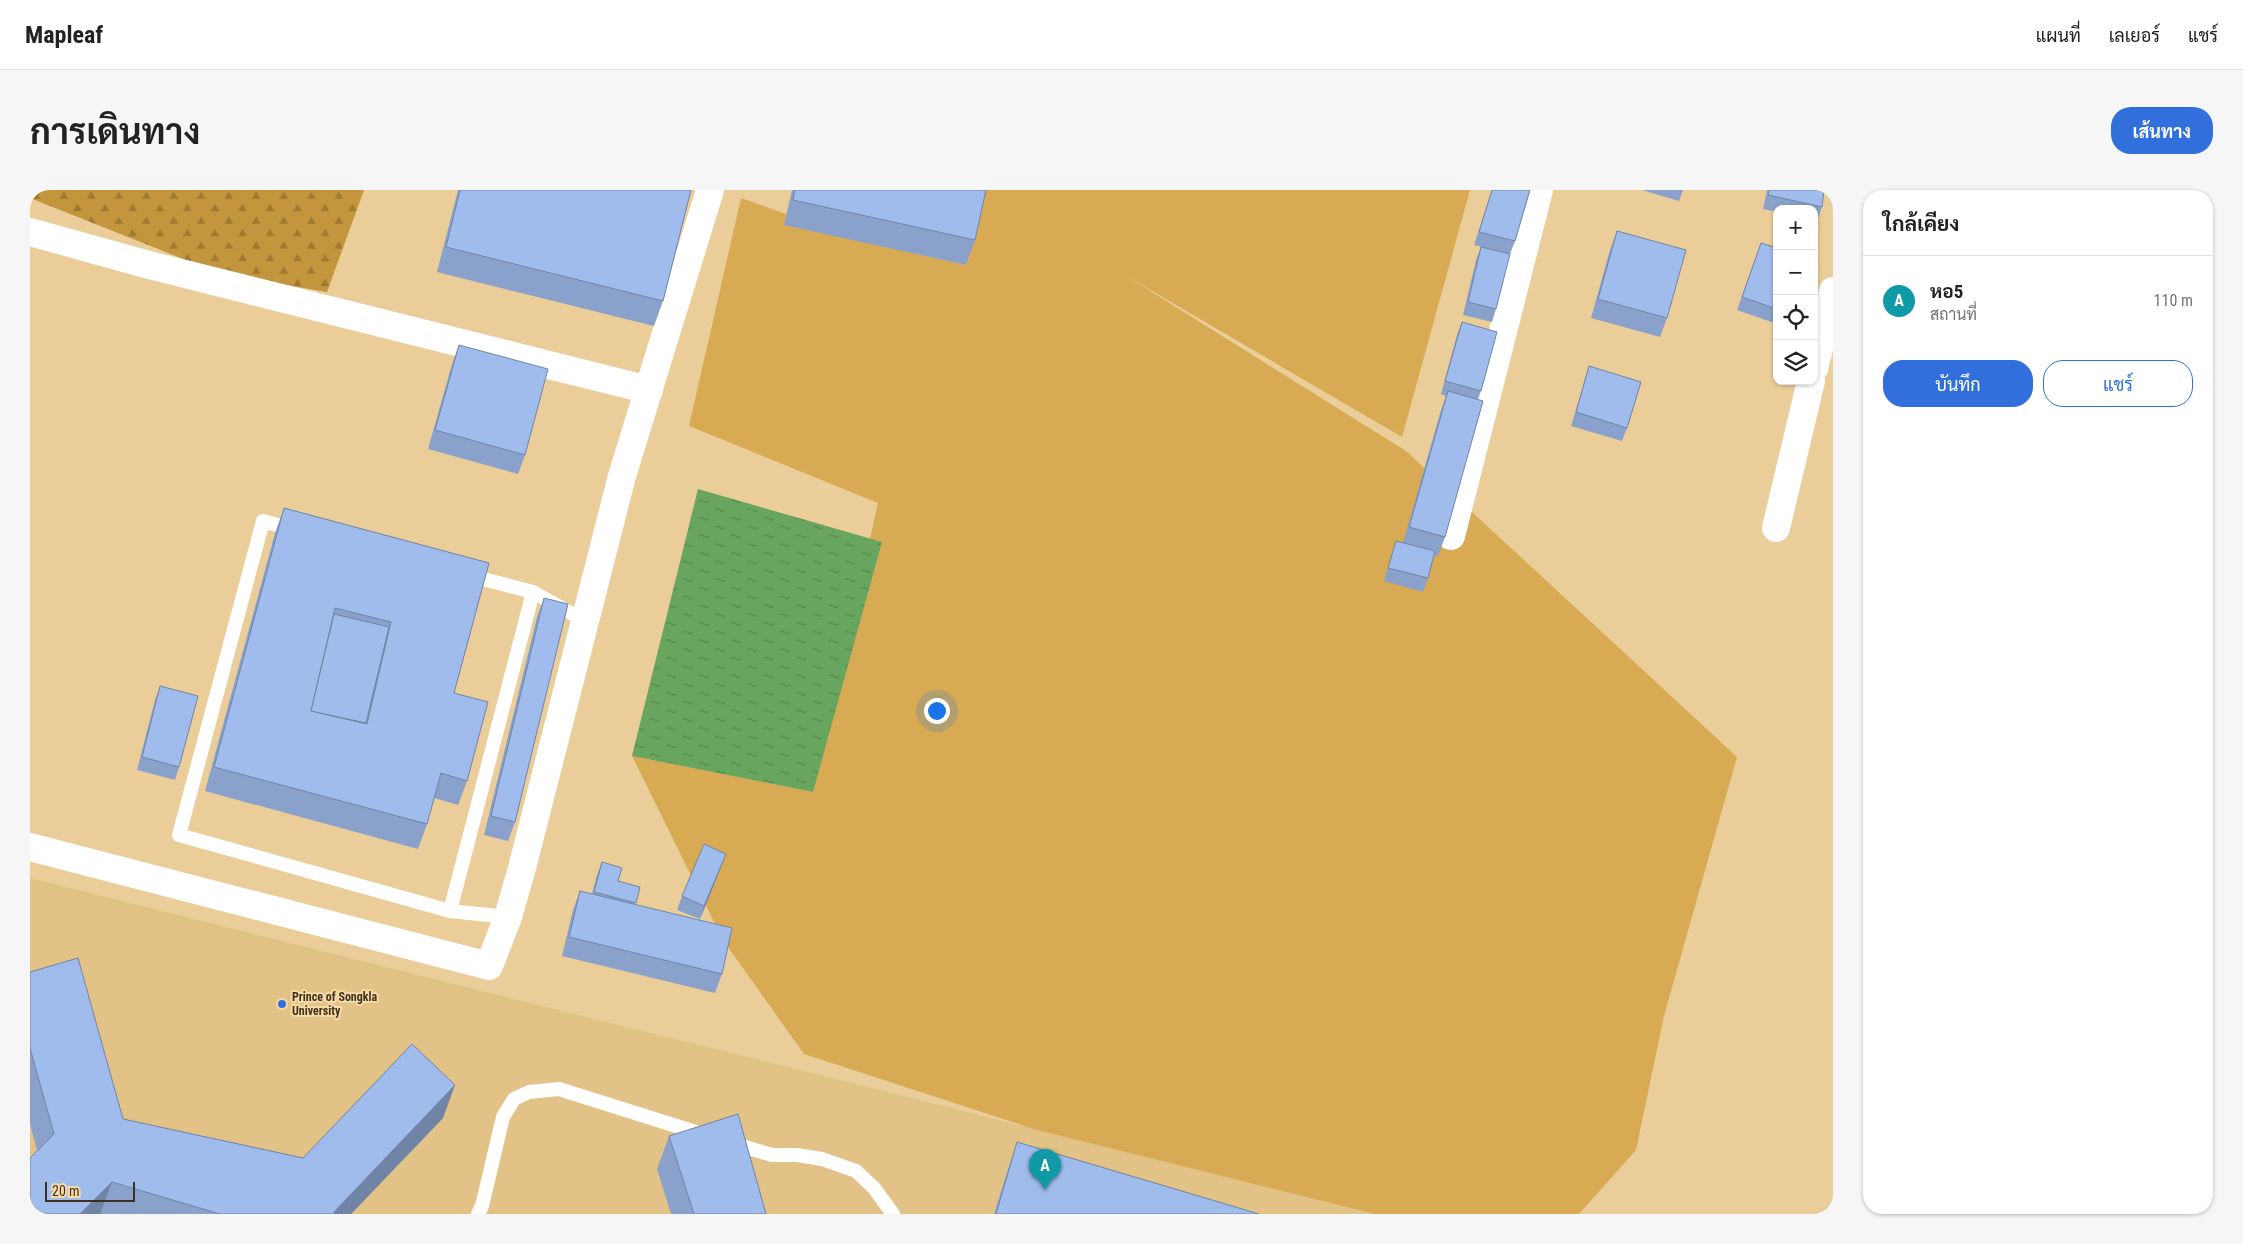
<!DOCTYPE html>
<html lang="th">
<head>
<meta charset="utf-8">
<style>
	body { margin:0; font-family:"Roboto Condensed",Sarabun,sans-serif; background:#f6f6f6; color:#222 }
	.controls { position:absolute; right:15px; top:15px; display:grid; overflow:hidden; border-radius:10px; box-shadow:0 1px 4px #0004 }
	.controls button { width:45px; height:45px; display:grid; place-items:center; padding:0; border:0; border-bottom:1px solid #e0e0e0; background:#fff; color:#222; font:25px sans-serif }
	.scale { position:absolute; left:15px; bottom:12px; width:90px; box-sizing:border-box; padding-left:5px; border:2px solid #3e321e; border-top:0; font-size:14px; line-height:18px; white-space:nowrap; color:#3e321e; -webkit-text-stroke:4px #f8daa6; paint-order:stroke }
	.you { position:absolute; left:906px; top:520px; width:18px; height:18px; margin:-12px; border:4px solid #fff; border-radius:50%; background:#1a73e8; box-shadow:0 0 0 8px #1a73e833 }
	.badge { display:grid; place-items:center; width:32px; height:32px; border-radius:50%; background:#316fdd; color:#fff; font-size:16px; font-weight:700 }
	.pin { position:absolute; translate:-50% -41px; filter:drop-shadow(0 1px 2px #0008) }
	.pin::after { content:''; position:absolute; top:26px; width:18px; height:15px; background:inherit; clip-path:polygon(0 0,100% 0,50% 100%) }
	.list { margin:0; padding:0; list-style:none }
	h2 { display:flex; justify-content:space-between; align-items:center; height:65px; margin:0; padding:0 20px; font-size:21px }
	h2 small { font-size:16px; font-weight:400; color:#767676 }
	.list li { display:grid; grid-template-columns:32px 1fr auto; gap:15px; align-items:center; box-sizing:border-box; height:90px; padding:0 20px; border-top:1px solid #e0e0e0 }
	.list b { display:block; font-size:19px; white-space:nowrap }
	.list p { margin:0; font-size:16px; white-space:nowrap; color:#767676 }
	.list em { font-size:16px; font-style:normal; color:#767676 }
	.actions { display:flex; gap:10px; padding:15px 20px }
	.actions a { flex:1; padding:11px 0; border:1px solid #316fdd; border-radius:20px; text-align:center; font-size:18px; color:#316fdd }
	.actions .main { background:#316fdd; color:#fff }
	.icon { flex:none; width:28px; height:28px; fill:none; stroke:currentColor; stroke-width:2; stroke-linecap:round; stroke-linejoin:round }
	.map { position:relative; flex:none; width:1803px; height:1024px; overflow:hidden; border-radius:20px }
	header { display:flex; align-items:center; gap:30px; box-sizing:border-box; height:70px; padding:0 25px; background:#fff; border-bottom:1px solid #e0e0e0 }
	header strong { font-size:24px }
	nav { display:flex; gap:28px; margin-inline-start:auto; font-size:18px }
	.intro { display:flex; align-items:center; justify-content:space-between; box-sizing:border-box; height:120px; padding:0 30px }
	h1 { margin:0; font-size:35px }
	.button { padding:12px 22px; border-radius:20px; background:#316fdd; color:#fff; font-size:18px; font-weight:700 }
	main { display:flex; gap:30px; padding:0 30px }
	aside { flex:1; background:#fff; border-radius:20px; box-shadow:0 1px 4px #0004 }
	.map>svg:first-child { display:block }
</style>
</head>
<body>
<header>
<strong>Mapleaf</strong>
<nav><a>แผนที่</a><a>เลเยอร์</a><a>แชร์</a></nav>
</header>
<div class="intro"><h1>การเดินทาง</h1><a class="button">เส้นทาง</a></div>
<main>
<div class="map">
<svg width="1803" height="1024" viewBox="0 0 1803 1024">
	<defs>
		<pattern id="forest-firs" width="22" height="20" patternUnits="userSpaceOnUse" patternTransform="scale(1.25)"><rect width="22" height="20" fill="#c3953c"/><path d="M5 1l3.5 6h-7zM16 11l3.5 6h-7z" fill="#a07a32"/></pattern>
		<pattern id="water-ripples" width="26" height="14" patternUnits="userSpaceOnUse" patternTransform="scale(1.25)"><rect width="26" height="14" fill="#68a55e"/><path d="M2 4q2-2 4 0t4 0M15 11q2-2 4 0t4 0" fill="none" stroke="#57874d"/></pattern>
	</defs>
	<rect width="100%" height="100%" fill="#eacd99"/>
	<polygon fill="#e3c287" points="0,688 1345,1024 0,1024"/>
	<polygon fill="#d8aa53" points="953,0 1440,0 1372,247 1098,87 1376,261 1707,567 1634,826 1606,960 1549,1024 1345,1024 1007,940 774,864 693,750 602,566 783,602 848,313 659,236 711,8 838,53 936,75"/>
	<polygon fill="url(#forest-firs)" points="0,0 334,0 297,102 191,84 0,8"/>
	<polygon fill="url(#water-ripples)" points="668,299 852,352 783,602 602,566"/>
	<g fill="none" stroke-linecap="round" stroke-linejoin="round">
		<g stroke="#fff" stroke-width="14">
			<polyline points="265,340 233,331 149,645 420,721 478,727"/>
			<polyline points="438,385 503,402 555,431"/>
			<polyline points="420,721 503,402"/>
			<polyline points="701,953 742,965 767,965 792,969 826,981 844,998 863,1024"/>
			<polyline points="448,1024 452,1016 473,927 484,909 499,902 529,899 675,945"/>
		</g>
		<g stroke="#fff" stroke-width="28">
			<polyline points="0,42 119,75 619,200"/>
			<polyline points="1784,179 1803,101"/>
			<polyline points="1746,338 1781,191"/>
			<polyline points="1421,346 1509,0"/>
			<polyline points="0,657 459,776 478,727 492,678 592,286 680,0"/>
		</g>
	</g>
	<g fill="#8aa2cb">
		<polygon points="428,0 661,0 633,111 624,136 407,82"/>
		<polygon points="762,0 956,0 945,50 936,75 754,35"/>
		<polygon points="1462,0 1500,0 1485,51 1480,64 1444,55"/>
		<polygon points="1612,0 1653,0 1649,11"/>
		<polygon points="1737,0 1794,0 1792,17 1787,31 1784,30 1784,19 1747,19 1747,22 1733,19"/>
		<polygon points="1587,41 1637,128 1630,147 1561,128 1580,60"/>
		<polygon points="1731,53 1747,58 1747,134 1707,120"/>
		<polygon points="1451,57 1466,119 1462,132 1433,125 1446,70"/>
		<polygon points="1432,132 1451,201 1448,209 1415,347 1408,366 1404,365 1398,388 1393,402 1354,391 1362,364 1366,351 1373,353 1411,220 1416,206 1411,204 1427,145"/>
		<polygon points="429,155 495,265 488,284 398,259 422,174"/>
		<polygon points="1559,176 1597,238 1592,251 1541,236"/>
		<polygon points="254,318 459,373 424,503 437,591 428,615 404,608 397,634 388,659 175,601 245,343"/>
		<polygon points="514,408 485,632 478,651 454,645 507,427"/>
		<polygon points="130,496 149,577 145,590 107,580 125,510"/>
		<polygon points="696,664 670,729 647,720 652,706"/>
		<polygon points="572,672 588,691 610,697 605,714 692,784 685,803 532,766 543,720 550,701 562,704 567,685"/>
		<polygon points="0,782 93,929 273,968 413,928 321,1024 0,1024 7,960 0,934"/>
		<polygon points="639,946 736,1024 641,1024 627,979"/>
		<polygon points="987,952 1229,1024 964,1024 979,976"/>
	</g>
	<g fill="#7084a5">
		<polygon points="696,664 691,677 670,729 674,716"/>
		<polygon points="425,895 413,928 321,1024 303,1024 304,1022"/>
		<polygon points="82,992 70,1024 50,1024"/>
	</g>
	<g fill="#a0bcec" stroke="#7084a5" fill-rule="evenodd">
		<polygon points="430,0 661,0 633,111 416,57"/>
		<polygon points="765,0 956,0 945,50 763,10"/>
		<polygon points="1462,0 1500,0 1485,51 1449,42"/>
		<polygon points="1739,0 1794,0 1792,17 1738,5"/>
		<polygon points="1587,41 1656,60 1637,128 1568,109"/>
		<polygon points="1731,53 1747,58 1747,119 1712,107"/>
		<polygon points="1451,57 1480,64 1466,119 1438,112"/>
		<polygon points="1432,132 1467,142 1451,201 1415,191"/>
		<polygon points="429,155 518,179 495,265 405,240"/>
		<polygon points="1559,176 1611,192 1597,238 1546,222"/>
		<polygon points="1418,201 1453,211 1415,347 1379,337"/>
		<path d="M 254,318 L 459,373 L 424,503 L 458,512 L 437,591 L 411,583 L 397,634 L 184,577 ZM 305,418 L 361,432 L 337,534 L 281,521 Z"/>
		<polygon points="1366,351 1405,361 1398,388 1358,378"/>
		<polygon points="514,408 538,414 485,632 461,626"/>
		<polygon points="304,424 359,437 336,533 281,521"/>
		<polygon points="130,496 168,506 149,577 112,567"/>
		<polygon points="674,654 696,664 674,716 652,706"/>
		<polygon points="572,672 592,678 588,691 610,697 606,713 564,702"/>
		<polygon points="550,701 702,738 692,784 539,747"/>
		<polygon points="48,768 93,929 273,968 382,854 425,895 304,1022 304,1024 190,1024 82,992 50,1024 0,1024 0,968 24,944 0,858 0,782"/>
		<polygon points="708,924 736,1024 664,1024 639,946"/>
		<polygon points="987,952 1229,1024 966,1024"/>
	</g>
	<circle fill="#316fdd" stroke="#f8daa6" stroke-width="2" cx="252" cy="814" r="5"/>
	<g text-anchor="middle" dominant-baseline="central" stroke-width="4" stroke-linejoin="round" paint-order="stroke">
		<g font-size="12" font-weight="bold" fill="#3e321e" stroke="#f8daa6" text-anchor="start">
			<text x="262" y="807">Prince of Songkla<tspan x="262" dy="14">University</tspan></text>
		</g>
	</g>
</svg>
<div class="controls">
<button>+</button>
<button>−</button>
<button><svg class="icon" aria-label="locate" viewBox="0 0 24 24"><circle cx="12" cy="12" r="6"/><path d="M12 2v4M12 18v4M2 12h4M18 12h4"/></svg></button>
<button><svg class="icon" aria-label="layers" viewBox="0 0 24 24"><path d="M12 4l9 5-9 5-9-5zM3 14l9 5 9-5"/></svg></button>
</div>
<div class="scale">20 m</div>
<div class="you"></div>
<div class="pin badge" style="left:1015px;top:1000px;background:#0f9aa8">A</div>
</div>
<aside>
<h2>ใกล้เคียง<small></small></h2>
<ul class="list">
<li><span class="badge" style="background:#0f9aa8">A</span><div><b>หอ5</b><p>สถานที่</p></div><em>110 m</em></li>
</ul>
<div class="actions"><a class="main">บันทึก</a><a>แชร์</a></div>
</aside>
</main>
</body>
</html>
